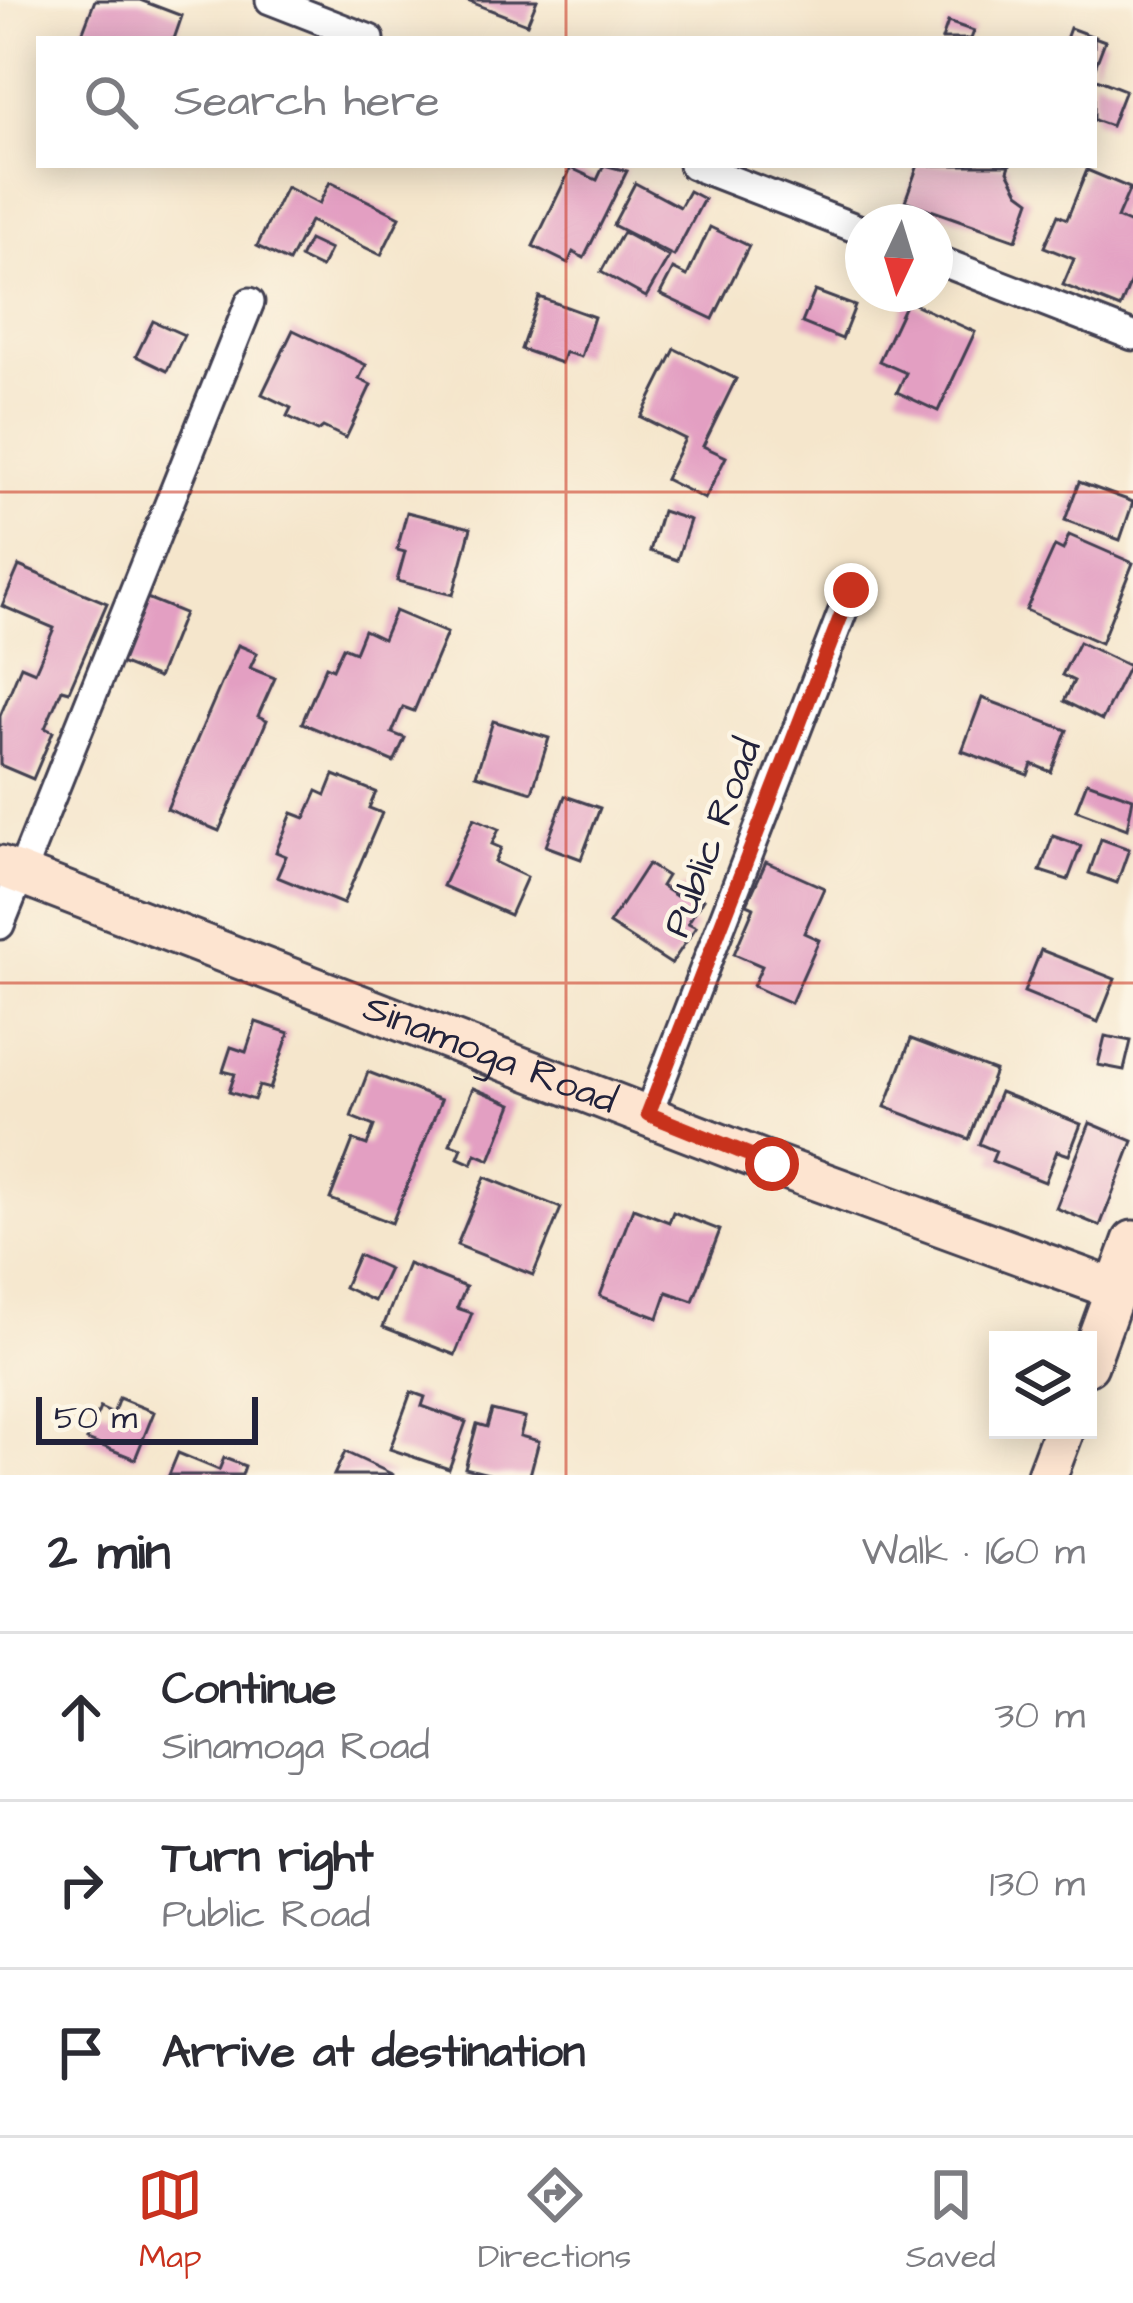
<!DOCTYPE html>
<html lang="en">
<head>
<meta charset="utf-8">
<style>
	body { margin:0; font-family:"Architects Daughter",sans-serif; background:#f2f2f3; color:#2b2b33 }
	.controls { position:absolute; right:36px; bottom:36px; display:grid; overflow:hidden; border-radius:0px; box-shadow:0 6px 30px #0003 }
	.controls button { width:108px; height:108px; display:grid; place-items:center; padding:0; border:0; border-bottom:3px solid #e1e1e2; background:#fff; color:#2b2b33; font:60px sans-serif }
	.compass { position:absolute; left:845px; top:204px; width:108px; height:108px; border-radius:50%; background:#fff; box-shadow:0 6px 30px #0003; rotate:184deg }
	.scale { position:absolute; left:36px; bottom:30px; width:222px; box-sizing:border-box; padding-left:12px; border:6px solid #22223b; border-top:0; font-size:33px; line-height:42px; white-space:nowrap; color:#22223b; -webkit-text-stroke:9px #fcf5e5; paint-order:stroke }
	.stop { position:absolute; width:36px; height:36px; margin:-27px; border:9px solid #c8321e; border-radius:50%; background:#fff }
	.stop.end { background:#c8321e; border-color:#fff; box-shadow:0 3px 12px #0008 }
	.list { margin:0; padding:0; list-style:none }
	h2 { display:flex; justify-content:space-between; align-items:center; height:156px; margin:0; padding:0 48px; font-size:51px }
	h2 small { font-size:39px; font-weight:400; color:#7c7c81 }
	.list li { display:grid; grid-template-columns:78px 1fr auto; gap:36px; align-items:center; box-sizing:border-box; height:168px; padding:0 48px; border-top:3px solid #e1e1e2 }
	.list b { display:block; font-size:45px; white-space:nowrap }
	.list p { margin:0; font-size:39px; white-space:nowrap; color:#7c7c81 }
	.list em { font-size:39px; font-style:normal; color:#7c7c81 }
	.icon { flex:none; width:66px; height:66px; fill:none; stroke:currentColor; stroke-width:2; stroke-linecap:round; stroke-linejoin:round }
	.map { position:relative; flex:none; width:1133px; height:1475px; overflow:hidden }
	.search { position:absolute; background:#fff; box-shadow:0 6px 30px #0003; left:36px; right:36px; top:36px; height:132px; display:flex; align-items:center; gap:30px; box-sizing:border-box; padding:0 42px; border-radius:0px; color:#7c7c81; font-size:45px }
	.sheet { height:660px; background:#fff }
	nav { display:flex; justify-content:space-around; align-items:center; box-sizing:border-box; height:168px; border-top:3px solid #e1e1e2; background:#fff; font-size:33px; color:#7c7c81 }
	nav a { display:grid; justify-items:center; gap:6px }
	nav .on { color:#c8321e }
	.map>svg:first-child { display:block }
</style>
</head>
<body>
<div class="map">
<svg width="1133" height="1475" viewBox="0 0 1133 1475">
	<rect width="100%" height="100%" fill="#fcf5e5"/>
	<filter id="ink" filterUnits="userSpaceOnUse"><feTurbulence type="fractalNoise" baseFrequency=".00833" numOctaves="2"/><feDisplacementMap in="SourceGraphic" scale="24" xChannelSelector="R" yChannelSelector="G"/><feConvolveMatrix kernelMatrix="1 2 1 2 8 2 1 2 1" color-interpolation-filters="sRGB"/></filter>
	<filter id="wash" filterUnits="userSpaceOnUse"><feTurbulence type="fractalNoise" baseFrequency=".004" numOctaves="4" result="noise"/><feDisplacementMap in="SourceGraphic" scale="48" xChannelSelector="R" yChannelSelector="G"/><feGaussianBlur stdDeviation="2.7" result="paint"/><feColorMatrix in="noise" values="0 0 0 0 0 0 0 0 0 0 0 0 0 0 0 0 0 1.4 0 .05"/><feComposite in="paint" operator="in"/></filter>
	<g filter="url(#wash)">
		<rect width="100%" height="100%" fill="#f5e6cc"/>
		<g id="blocks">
			<g fill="#e39fc2">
				<polygon points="95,0 140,0 182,16 174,39 80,39"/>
				<polygon points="465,0 537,0 527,24"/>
				<polygon points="948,22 974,31 971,39 942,39"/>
				<polygon points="1070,28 1105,41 1094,70 1094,39 1066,39"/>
				<polygon points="1094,78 1125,90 1111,126 1094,120"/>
				<polygon points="604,165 627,171 584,258 573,252 568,263 533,246 571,168 597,180"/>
				<polygon points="918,165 1010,165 1008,171 1019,192 1030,200 1016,240 905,201"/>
				<polygon points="1087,170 1130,188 1117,218 1133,225 1133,276 1120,308 1063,285 1074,259 1044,247 1058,215 1067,219"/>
				<polygon points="330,182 400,217 381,255 310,221 289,262 257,246 286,187 319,204"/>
				<polygon points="635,183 680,207 689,191 704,199 674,256 613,225"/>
				<polygon points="710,227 749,246 713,319 660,294 673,269 687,276"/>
				<polygon points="623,232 669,257 646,297 601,272"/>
				<polygon points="309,240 330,250 321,268 300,258"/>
				<polygon points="815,291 855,306 842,339 802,323"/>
				<polygon points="539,297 594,317 581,357 565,352 561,363 521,349"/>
				<polygon points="907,301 975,332 938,411 897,392 906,373 879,361"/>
				<polygon points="153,321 184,335 167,371 136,356"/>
				<polygon points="293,330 366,365 359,379 371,385 346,438 323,427 318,431 287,416 291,408 262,394"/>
				<polygon points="675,349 736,379 703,446 726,457 705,499 665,479 685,439 641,417"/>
				<polygon points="1079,482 1133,502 1120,540 1065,520"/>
				<polygon points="662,511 690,520 677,560 650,551"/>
				<polygon points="407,512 471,528 453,595 397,581 405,552 397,550"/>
				<polygon points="1069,535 1133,563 1101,643 1026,610 1055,546 1063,550"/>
				<polygon points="19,566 107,603 69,691 62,689 45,728 53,732 33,779 0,765 0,716 21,666 35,672 54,628 2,606"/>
				<polygon points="147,598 184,613 158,678 120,663"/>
				<polygon points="395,611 447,633 414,711 403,707 392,733 405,738 394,762 302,723 326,666 333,669 343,647 355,652 364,630 383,639"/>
				<polygon points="1079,642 1129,666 1102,720 1064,701 1074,681 1062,675"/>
				<polygon points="238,645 257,653 250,668 275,678 258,716 267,720 219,831 167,809"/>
				<polygon points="982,698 1067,730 1051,772 1032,764 1028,775 962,751"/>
				<polygon points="493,721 549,738 532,792 476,775"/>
				<polygon points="334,775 376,792 369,808 382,813 343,904 277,877 286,856 276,852 292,813 305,818 317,791 326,795"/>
				<polygon points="1087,782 1133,798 1127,829 1076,810"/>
				<polygon points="565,796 600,808 581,859 546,846"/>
				<polygon points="474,818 499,829 492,844 501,848 495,862 527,877 510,915 443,886"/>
				<polygon points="1053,836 1081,846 1068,880 1040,871"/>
				<polygon points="1101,839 1129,849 1117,883 1089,873"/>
				<polygon points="766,862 824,888 804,933 819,940 791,1003 753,986 762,966 734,954 754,907 747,904"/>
				<polygon points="648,864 667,876 661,886 676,896 683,886 703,899 688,923 696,927 671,964 609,924"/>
				<polygon points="1041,950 1115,979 1098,1022 1024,992"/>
				<polygon points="256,1022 289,1033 270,1089 259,1086 254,1100 229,1092 235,1074 223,1071 231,1047 246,1052"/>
				<polygon points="1105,1036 1131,1041 1124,1070 1098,1065"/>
				<polygon points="911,1039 995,1071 969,1139 885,1107"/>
				<polygon points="368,1072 441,1100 392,1223 330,1199 353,1140 367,1145 374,1126 351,1117"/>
				<polygon points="473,1088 512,1104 490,1160 476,1154 472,1164 458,1158 462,1148 450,1144"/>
				<polygon points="1000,1092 1081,1124 1069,1155 1057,1151 1045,1182 992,1161 996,1151 979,1144"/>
				<polygon points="1090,1123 1133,1141 1100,1226 1056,1208"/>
				<polygon points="485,1177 561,1208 533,1275 457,1245"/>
				<polygon points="633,1208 669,1222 673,1212 720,1230 693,1301 667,1292 658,1318 600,1296"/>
				<polygon points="358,1255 389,1269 374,1301 344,1287"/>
				<polygon points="408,1264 466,1287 457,1308 472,1313 455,1355 383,1327"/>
				<polygon points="411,1392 425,1397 422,1406 466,1422 449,1469 390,1449"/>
				<polygon points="119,1398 154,1412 135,1459 87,1440 100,1408 113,1414"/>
				<polygon points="492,1410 525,1418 520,1436 539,1441 530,1475 492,1475 465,1468 477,1424 487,1427"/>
				<polygon points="345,1452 394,1475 334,1475"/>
				<polygon points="178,1453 219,1470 224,1458 245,1466 242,1475 169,1475"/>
			</g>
		</g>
	</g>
	<g filter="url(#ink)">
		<use href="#blocks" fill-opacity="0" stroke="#423f51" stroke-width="3"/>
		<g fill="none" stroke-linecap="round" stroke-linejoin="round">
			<defs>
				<g id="street">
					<polyline points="270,0 370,39"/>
					<polyline points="693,165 863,231"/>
					<polyline points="935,259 1133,336"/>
					<polyline points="0,925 250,302"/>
					<polyline points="648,1114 851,590"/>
				</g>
				<g id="secondary">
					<path id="s1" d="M 0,866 L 772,1164 L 1114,1289"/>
					<polyline points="1088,1365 1133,1241"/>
					<polyline points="1047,1475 1064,1430"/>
				</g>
			</defs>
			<use href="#street" stroke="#423f51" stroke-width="33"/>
			<use href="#secondary" stroke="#423f51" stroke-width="45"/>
			<use href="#street" stroke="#fff" stroke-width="27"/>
			<use href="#secondary" stroke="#fde4d0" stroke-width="39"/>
		</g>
	</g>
	<g fill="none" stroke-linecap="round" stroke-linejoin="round" filter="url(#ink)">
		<polyline stroke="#c8321e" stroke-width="15" points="772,1164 648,1114 851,590"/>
	</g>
	<path fill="none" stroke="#c8321e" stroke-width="3" stroke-opacity="0.55" d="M 566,0 L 566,39M 566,165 L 566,1475M 0,492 L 1133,492M 0,983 L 1133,983"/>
	<g text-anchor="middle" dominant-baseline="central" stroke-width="9" stroke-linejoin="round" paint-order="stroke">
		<g font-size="39" fill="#22223b" stroke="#fcf5e5">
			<text transform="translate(713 838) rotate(-69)">Public Road</text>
			<text stroke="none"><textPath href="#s1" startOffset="525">Sinamoga Road</textPath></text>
		</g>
	</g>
</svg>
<div class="controls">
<button><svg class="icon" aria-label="layers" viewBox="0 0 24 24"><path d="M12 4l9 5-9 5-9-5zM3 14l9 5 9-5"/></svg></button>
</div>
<svg class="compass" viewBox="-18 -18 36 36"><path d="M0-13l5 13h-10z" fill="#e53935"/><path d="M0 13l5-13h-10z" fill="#7c7c81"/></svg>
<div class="scale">50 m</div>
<div class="stop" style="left:772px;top:1164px"></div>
<div class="stop end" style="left:851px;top:590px"></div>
<div class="search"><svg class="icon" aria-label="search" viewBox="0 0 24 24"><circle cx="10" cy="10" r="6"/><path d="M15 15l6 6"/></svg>Search here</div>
</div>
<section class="sheet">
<h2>2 min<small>Walk · 160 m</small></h2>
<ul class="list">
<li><svg class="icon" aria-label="ahead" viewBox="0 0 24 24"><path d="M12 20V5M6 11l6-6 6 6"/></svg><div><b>Continue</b><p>Sinamoga Road</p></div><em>30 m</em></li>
<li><svg class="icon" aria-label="right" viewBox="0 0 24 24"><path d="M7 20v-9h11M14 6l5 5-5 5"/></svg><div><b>Turn right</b><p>Public Road</p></div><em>130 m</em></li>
<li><svg class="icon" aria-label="arrive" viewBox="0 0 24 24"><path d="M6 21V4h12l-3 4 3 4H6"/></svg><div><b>Arrive at destination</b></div></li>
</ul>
</section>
<nav>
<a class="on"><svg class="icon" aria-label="map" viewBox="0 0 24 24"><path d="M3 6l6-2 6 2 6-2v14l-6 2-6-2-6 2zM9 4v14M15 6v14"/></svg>Map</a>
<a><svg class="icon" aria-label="directions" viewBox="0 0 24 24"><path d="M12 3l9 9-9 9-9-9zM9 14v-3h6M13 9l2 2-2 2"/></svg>Directions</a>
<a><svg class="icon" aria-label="saved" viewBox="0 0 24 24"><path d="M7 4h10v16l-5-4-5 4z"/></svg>Saved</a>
</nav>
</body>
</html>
